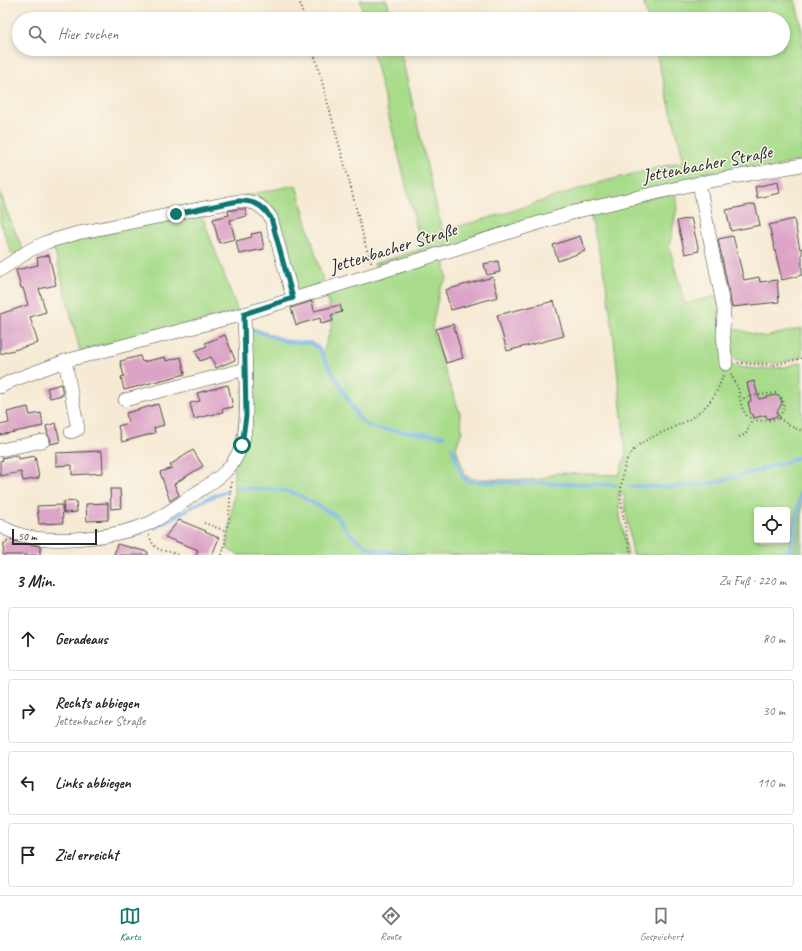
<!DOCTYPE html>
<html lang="de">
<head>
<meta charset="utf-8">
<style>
	body { margin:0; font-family:Caveat,sans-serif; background:#f2f2f2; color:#222 }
	.controls { position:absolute; right:12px; bottom:12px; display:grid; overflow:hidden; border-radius:4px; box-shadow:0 2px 6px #0003 }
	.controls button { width:36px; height:36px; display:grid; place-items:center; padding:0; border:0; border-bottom:1px solid #e0e0e0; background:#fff; color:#222; font:20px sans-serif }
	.scale { position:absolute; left:12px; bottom:10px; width:85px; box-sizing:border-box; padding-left:4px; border:2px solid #2b2b2b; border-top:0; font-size:11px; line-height:14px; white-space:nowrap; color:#2b2b2b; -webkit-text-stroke:3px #fbf7ec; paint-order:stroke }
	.stop { position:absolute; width:12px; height:12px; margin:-9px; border:3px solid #0f766e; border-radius:50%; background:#fff }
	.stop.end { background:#0f766e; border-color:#fff; box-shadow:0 1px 4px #0008 }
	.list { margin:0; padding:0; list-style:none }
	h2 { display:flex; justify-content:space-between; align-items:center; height:52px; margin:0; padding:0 16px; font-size:17px }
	h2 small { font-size:13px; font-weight:400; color:#767676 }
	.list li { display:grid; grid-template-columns:26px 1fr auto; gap:12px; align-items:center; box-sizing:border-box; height:64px; margin:0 8px 8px; padding:0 8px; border:1px solid #e0e0e0; border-radius:4px }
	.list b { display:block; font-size:15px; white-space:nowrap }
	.list p { margin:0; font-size:13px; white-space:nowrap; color:#767676 }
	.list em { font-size:13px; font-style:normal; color:#767676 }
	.icon { flex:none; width:22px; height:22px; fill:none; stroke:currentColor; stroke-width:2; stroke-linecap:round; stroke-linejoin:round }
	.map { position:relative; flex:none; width:802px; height:555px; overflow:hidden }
	.search { position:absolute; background:#fff; box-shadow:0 2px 6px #0003; left:12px; right:12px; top:12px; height:44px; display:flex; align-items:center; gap:10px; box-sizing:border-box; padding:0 14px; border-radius:22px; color:#767676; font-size:15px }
	.sheet { height:340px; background:#fff }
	nav { display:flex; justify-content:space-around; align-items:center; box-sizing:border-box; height:56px; border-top:1px solid #e0e0e0; background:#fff; font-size:11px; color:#767676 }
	nav a { display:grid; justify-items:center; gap:2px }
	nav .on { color:#0f766e }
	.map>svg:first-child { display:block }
</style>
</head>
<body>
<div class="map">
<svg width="802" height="555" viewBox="0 0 802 555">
	<rect width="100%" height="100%" fill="#fbf7ec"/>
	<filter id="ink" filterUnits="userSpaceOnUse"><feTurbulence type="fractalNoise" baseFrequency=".025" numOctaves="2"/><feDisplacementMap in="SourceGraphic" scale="8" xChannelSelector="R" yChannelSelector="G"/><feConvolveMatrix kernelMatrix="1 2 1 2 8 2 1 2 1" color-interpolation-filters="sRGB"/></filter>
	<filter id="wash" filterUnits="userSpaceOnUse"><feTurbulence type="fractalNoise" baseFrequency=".012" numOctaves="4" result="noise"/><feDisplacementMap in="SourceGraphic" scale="16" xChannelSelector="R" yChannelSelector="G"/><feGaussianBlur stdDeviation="0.9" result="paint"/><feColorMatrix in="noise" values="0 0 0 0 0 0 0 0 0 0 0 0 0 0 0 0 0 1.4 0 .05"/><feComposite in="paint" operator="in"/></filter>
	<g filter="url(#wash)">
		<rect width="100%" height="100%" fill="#f6ead4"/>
		<g fill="#a8dc8b" stroke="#6a845b" fill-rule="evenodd">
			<polygon points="360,0 387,0 392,19 365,19"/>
			<polygon points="643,0 795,0 802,30 802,160 377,269 374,264 422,249 372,49 400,49 442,231 503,214 590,185 684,161 655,49 783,49 783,19 648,19"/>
			<polygon points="296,185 324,284 296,292 275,218 243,196"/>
			<polygon points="0,191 8,215 23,250 18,253 12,254 0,222"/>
			<path d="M 675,192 L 677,208 L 669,247 L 685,304 L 720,295 L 724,363 C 740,369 767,370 784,367 C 790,366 796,363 802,362 L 802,476 L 797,508 L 790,537 L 789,547 L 798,555 L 633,555 L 625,505 L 624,494 L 618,493 L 620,516 L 628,555 L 239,555 L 227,549 L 234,493 L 234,471 L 250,327 L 289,341 L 310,342 L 319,347 L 323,354 L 333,321 L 326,293 L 444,259 L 447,279 L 440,288 L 432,327 L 444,369 L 460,413 L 462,431 L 456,448 L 465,475 L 472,479 L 538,480 L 557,473 L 619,475 L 626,454 L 614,340 L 606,282 L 590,213 ZM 757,510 L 787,510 L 787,540 L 757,540 Z"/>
			<polygon points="201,213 238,312 80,351 53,245"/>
			<path d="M 725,326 L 765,337 L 802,328 L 802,356 C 781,365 748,368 728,355 Z"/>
		</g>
		<polygon fill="#86bc77" stroke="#587451" points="802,476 802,555 798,555 789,547 790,537 797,508"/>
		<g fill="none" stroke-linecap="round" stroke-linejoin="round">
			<g stroke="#80b8f0" stroke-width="3.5">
				<polyline points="252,330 289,342 310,343 318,348 359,418 368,426 380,429 445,436"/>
				<polyline points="452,448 463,477 470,482 533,483"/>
				<polyline points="537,483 616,485"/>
				<polyline points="628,486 675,487 714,483 787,462 802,456"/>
				<polyline points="238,488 281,490 297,494 338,517 349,533 360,542 372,549 409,555"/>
				<polyline points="155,528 206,499 227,491"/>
				<polyline points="131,536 142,534"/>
				<polyline points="774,555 789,550 792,545 802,487"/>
			</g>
		</g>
		<g id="blocks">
			<g fill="#dca3c6">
				<polygon points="778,182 780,193 757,198 755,187"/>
				<polygon points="755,204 760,225 731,231 726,210"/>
				<polygon points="239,209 245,209 247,216 230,220 235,239 219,243 213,219 229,215 228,211"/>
				<polygon points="691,218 699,251 685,254 677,221"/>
				<polygon points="794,219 800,249 802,248 802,275 782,280 769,225"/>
				<polygon points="261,232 264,249 239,254 236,241 252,237 251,234"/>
				<polygon points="580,236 585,251 558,261 553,245"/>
				<polygon points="733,236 744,280 759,277 760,282 777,280 779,302 732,307 718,239"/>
				<polygon points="49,255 56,285 39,289 46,312 30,317 38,343 0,354 0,314 28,305 23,288 21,288 16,270 38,265 37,258"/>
				<polygon points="498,261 500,272 487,275 484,264"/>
				<polygon points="493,277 498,297 451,310 445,290"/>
				<polygon points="312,301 314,311 340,305 342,312 331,315 333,321 321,324 320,318 296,325 291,308"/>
				<polygon points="554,301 564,336 507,351 497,315"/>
				<polygon points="453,324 463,358 446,363 436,329"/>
				<polygon points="225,335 235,360 216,368 211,357 200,361 195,351 207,346 205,343"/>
				<polygon points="140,356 142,362 165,357 166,361 181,357 185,374 124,390 121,377 124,376 120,361"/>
				<polygon points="754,381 759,399 775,395 780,397 782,403 777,412 778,416 767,419 766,415 754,418 753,414 751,415 748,402 751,401 747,383"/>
				<polygon points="61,384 63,395 50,398 47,388"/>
				<polygon points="228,385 233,407 222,409 223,412 194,419 190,403 200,401 197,393"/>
				<polygon points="158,404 164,425 154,428 155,433 122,442 118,426 128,423 126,413"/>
				<polygon points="28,407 30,415 41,413 43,426 0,435 0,425 9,423 7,412"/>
				<polygon points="56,423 60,442 50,444 51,439 48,435 46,426"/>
				<polygon points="193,450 203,466 174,484 179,495 170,501 160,472 172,468 170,465"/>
				<polygon points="102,451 103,473 72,475 72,465 56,466 56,453"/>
				<polygon points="17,455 18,459 35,456 39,478 23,481 21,472 0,476 0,461 3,460 2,458"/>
				<polygon points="110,489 120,489 121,508 111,509"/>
				<polygon points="76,501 77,512 64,513 63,502"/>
				<polygon points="108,503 108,520 87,521 86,504"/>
				<polygon points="62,505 63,523 39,524 37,506"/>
				<polygon points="179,520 206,531 205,532 219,538 212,555 196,555 198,550 165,537"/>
				<polygon points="7,540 40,546 40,555 3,555 4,543 7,543"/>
				<polygon points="117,544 148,552 148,555 114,555"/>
			</g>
		</g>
	</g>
	<g filter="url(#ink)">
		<use href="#blocks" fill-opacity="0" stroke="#494844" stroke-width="1"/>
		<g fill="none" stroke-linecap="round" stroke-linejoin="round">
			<defs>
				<g id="minor">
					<polyline points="699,183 724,310 723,335 726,364"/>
					<path d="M 0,270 L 30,250 L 47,242 L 78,233 L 238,201 C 253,200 262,205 271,218 L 293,298"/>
					<polyline points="65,361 78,429 71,432"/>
					<polyline points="0,387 11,381 65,361 244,314 578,211 699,183 802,165"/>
					<polyline points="125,400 246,369"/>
					<polyline points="0,450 43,441"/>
					<path d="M 0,526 C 8,530 16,534 25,536 C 60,544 118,537 150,523 C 166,515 181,503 196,493 C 216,480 232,471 241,447 C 247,431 246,412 246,396 C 246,369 245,341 244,314"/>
				</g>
			</defs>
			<use href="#minor" stroke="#494844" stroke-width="14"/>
			<g stroke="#494844" stroke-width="2" stroke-dasharray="1 3" stroke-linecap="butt">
				<polyline points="299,0 304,19"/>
				<polyline points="313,49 348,177 366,247 371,262"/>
				<polyline points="738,363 774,365 802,358"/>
				<path d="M 731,374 C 733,379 736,384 738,388 C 740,396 740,406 745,413 C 752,424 769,421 779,418 L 784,408 L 783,399 L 776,393 L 756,395 L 741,399"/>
				<polyline points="779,418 790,426 802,431"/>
				<polyline points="739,437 746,434 752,419"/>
				<polyline points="204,523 226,531 229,520 231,482"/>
				<path d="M 149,535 C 156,555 163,548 179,555"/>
				<polyline points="222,555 225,544 226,531"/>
				<path d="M 631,555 C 627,535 620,508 621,488 C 622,476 624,461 633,451 C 640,442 651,438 661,433 C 691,420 713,409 723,375"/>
			</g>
			<use href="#minor" stroke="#fff" stroke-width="13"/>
		</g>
	</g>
	<g fill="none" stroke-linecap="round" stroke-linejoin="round" filter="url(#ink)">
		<path stroke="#0f766e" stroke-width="5" d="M 176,214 L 238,201 C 253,200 262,205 271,218 L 293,298 L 244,314 L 246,416 L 242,445"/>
	</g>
	<g text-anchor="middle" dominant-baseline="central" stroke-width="3" stroke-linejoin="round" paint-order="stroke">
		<g font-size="19" fill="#2b2b2b" stroke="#fbf7ec">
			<text transform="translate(707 164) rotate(-11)">Jettenbacher Straße</text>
			<text transform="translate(393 248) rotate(-17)">Jettenbacher Straße</text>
		</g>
	</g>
</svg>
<div class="controls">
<button><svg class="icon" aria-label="locate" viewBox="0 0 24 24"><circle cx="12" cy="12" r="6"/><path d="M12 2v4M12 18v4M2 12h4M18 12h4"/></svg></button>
</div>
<div class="scale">50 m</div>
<div class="stop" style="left:242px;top:445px"></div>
<div class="stop end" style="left:176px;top:214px"></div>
<div class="search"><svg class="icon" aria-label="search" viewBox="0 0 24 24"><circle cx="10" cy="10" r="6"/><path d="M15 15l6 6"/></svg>Hier suchen</div>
</div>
<section class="sheet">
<h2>3 Min.<small>Zu Fuß · 220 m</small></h2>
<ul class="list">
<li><svg class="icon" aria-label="ahead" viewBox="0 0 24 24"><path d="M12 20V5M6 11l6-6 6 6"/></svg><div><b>Geradeaus</b></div><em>80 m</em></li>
<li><svg class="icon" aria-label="right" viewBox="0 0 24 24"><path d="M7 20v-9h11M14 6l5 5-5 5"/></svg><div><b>Rechts abbiegen</b><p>Jettenbacher Straße</p></div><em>30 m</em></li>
<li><svg class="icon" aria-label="left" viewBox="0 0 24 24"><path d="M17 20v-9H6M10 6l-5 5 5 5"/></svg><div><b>Links abbiegen</b></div><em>110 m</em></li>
<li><svg class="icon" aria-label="arrive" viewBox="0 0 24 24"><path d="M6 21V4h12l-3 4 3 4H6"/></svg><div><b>Ziel erreicht</b></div></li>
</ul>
</section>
<nav>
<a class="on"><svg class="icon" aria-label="map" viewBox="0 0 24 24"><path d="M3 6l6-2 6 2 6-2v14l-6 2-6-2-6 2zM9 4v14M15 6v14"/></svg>Karte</a>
<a><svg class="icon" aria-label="directions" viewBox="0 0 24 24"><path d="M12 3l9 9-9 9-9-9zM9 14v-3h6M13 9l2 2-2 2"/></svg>Route</a>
<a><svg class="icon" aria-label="saved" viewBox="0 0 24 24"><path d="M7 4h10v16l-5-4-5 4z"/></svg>Gespeichert</a>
</nav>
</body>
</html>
